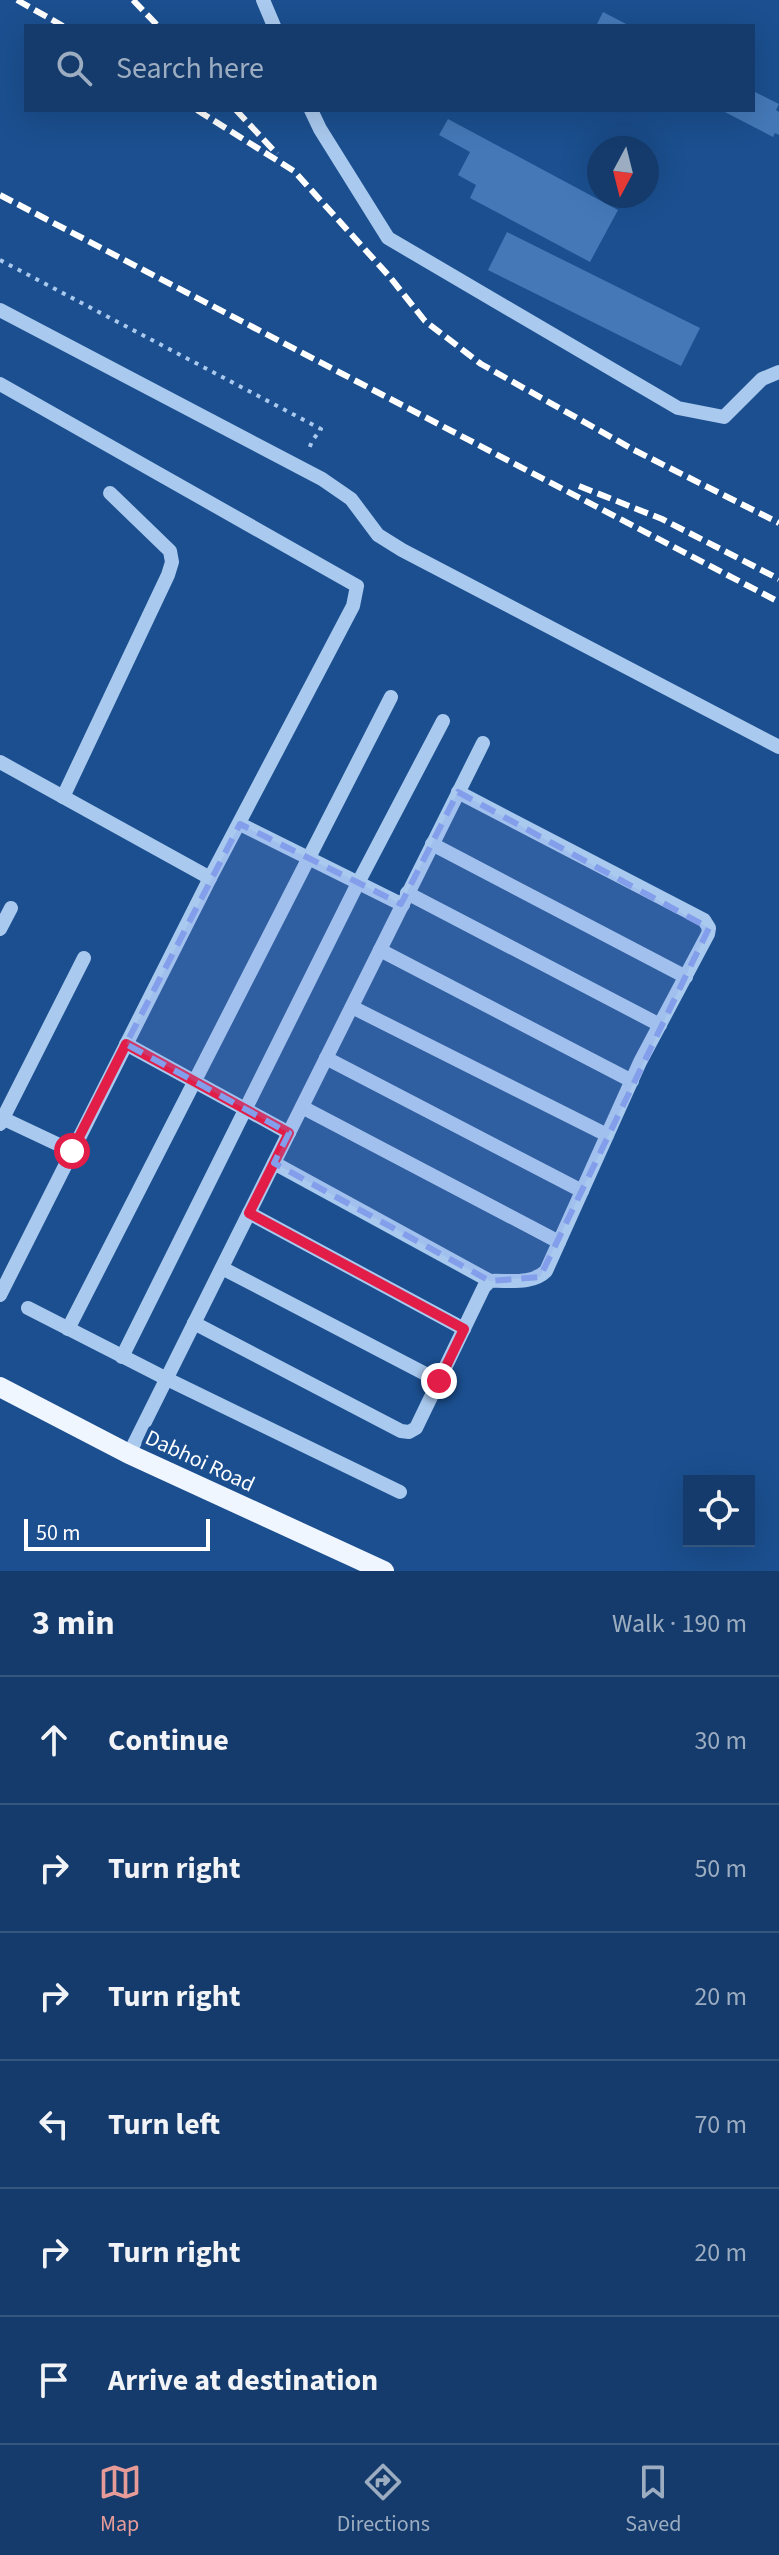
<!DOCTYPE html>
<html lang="en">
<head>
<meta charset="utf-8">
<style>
	body { margin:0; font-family:"Source Sans 3",sans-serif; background:#214673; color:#f1f3f6 }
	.controls { position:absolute; right:24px; bottom:24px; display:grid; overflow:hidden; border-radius:0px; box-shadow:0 8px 32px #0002 }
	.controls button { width:72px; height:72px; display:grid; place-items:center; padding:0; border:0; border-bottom:2px solid #33557e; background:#143b6b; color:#f1f3f6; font:40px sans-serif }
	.compass { position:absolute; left:587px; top:136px; width:72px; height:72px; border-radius:50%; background:#143b6b; box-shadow:0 8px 32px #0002; rotate:187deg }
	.scale { position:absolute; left:24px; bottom:20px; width:186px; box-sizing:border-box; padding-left:8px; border:4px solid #fff; border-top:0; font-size:22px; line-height:28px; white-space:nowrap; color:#fff; -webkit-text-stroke:6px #1b4f8f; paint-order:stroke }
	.stop { position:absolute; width:24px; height:24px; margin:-18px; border:6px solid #e11d48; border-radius:50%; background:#fff }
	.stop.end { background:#e11d48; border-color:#fff; box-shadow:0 2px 8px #0008 }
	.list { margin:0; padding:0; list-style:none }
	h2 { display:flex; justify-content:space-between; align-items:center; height:104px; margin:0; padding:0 32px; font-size:34px }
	h2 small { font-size:26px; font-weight:400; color:#9dadc1 }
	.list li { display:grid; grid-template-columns:52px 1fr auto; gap:24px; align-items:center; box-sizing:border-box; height:128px; padding:0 32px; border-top:2px solid #33557e }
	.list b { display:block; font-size:30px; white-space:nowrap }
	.list em { font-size:26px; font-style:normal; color:#9dadc1 }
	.icon { flex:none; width:44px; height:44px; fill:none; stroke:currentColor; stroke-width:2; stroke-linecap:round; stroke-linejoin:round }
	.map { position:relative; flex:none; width:779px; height:1571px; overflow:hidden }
	.search { position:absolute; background:#143b6b; box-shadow:0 8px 32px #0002; left:24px; right:24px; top:24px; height:88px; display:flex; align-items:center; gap:20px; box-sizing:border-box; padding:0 28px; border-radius:0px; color:#9dadc1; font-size:30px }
	.sheet { height:872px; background:#143b6b }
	nav { display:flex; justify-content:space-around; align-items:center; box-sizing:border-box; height:112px; border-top:2px solid #33557e; background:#143b6b; font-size:22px; color:#9dadc1 }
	nav a { display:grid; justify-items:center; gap:4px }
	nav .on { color:#e69b98 }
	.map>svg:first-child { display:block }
</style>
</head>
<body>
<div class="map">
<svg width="779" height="1571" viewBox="0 0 779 1571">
	<rect width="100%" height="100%" fill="#1b4f8f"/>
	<g fill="#4478b7">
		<polygon points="603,12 630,26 596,26"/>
		<polygon points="753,91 779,104 776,110 779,112 779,135 775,133 773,137 721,110 753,110"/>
		<polygon points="448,119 618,210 590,262 470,198 476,185 458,175 470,152 439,135"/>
		<polygon points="507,232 700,328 681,366 488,270"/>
	</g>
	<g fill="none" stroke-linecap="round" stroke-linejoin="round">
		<polyline stroke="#a9c9ee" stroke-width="4" stroke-dasharray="4 6" stroke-linecap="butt" points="0,260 321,429 312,441 308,452"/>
		<g stroke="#a9c9ee" stroke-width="14">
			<polyline points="263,0 274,26"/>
			<polyline points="311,110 320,129 388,238 678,408 724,417 762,379 779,372"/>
			<polyline points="0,310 322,479 351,499 378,535 402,550 779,747"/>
			<polyline points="0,384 357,586 353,606 210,878 0,1295"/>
			<polyline points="0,762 210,878"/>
			<polyline points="63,797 168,575 172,562 170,551 110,493"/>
			<polyline points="240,824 403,905"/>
			<polyline points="432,844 686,977"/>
			<polyline points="407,893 660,1025"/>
			<polyline points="0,929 11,908"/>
			<polyline points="380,950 632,1081"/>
			<polyline points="352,1007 607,1135"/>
			<polyline points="126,1044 289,1133"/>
			<polyline points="326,1058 582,1191"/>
			<polyline points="302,1107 559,1242"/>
			<polyline points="0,1117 72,1151"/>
			<polyline points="0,1124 84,958"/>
			<polyline points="274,1163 490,1281"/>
			<polyline points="249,1213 464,1329"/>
			<polyline points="222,1268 439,1381"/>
			<polyline points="28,1308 167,1379 400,1492"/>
			<path d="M 194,1323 L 401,1431 L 409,1432 L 416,1428 L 484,1287 L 490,1281 C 508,1280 532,1285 546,1271 L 640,1062 L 708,934 L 709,928 L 704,920 L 458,792"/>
			<polyline points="68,1329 391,697"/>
			<polyline points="122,1357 358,883 443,721"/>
			<polyline points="129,1454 483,743"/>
		</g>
		<polyline stroke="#f0f6ff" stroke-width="20" points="0,1387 129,1454 384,1571"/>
		<g stroke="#fff" stroke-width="6" stroke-dasharray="14 6" stroke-linecap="butt">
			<polyline points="17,0 63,26"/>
			<polyline points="133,0 158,26"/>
			<polyline points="197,110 294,171 389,276 425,321 481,364 634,450 779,523"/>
			<polyline points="236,110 277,154"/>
			<polyline points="0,195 779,602"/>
			<polyline points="579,486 662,519 779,579"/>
		</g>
	</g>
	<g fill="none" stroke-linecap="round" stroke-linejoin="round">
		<polyline stroke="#e11d48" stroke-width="10" points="72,1151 126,1044 289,1133 249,1213 464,1329 439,1381"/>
	</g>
	<path fill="#839eea" fill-opacity="0.2" stroke="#839eea" stroke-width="6" stroke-dasharray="16 10" stroke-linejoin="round" d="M 458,792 L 709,928 L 540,1277 L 490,1281 L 274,1163 L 289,1133 L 126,1044 L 240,824 L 401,904 Z"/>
	<g text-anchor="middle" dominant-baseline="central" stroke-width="8" stroke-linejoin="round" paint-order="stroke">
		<g font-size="22" fill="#fff" stroke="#1b4f8f">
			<text transform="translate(200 1461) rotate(25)">Dabhoi Road</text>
		</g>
	</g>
</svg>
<div class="controls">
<button><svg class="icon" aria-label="locate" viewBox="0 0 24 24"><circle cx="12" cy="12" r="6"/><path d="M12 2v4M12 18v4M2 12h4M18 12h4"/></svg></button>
</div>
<svg class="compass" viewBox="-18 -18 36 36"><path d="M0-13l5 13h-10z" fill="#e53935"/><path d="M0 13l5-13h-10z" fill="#9dadc1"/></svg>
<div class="scale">50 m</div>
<div class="stop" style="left:72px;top:1151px"></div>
<div class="stop end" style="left:439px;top:1381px"></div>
<div class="search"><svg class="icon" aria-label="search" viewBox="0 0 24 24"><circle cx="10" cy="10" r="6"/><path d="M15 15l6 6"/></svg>Search here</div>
</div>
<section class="sheet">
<h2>3 min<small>Walk · 190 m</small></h2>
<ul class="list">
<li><svg class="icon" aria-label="ahead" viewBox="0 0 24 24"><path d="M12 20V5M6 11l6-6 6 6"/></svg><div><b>Continue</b></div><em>30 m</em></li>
<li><svg class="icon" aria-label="right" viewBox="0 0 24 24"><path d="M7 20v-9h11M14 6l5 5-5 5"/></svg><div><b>Turn right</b></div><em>50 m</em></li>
<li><svg class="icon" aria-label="right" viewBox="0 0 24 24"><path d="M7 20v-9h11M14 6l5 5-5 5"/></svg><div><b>Turn right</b></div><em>20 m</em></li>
<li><svg class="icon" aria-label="left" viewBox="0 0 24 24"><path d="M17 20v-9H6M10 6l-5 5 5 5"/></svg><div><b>Turn left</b></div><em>70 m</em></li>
<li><svg class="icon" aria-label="right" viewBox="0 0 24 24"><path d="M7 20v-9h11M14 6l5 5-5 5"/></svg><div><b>Turn right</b></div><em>20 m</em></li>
<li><svg class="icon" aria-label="arrive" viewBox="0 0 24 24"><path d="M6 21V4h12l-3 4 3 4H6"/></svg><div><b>Arrive at destination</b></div></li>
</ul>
</section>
<nav>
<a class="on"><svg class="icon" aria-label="map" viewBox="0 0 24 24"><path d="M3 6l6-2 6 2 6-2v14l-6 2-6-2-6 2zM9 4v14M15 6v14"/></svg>Map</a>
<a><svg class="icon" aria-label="directions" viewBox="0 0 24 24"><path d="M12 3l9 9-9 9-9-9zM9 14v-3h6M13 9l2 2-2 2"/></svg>Directions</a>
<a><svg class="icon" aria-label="saved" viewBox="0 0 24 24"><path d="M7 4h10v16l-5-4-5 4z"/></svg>Saved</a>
</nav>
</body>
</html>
